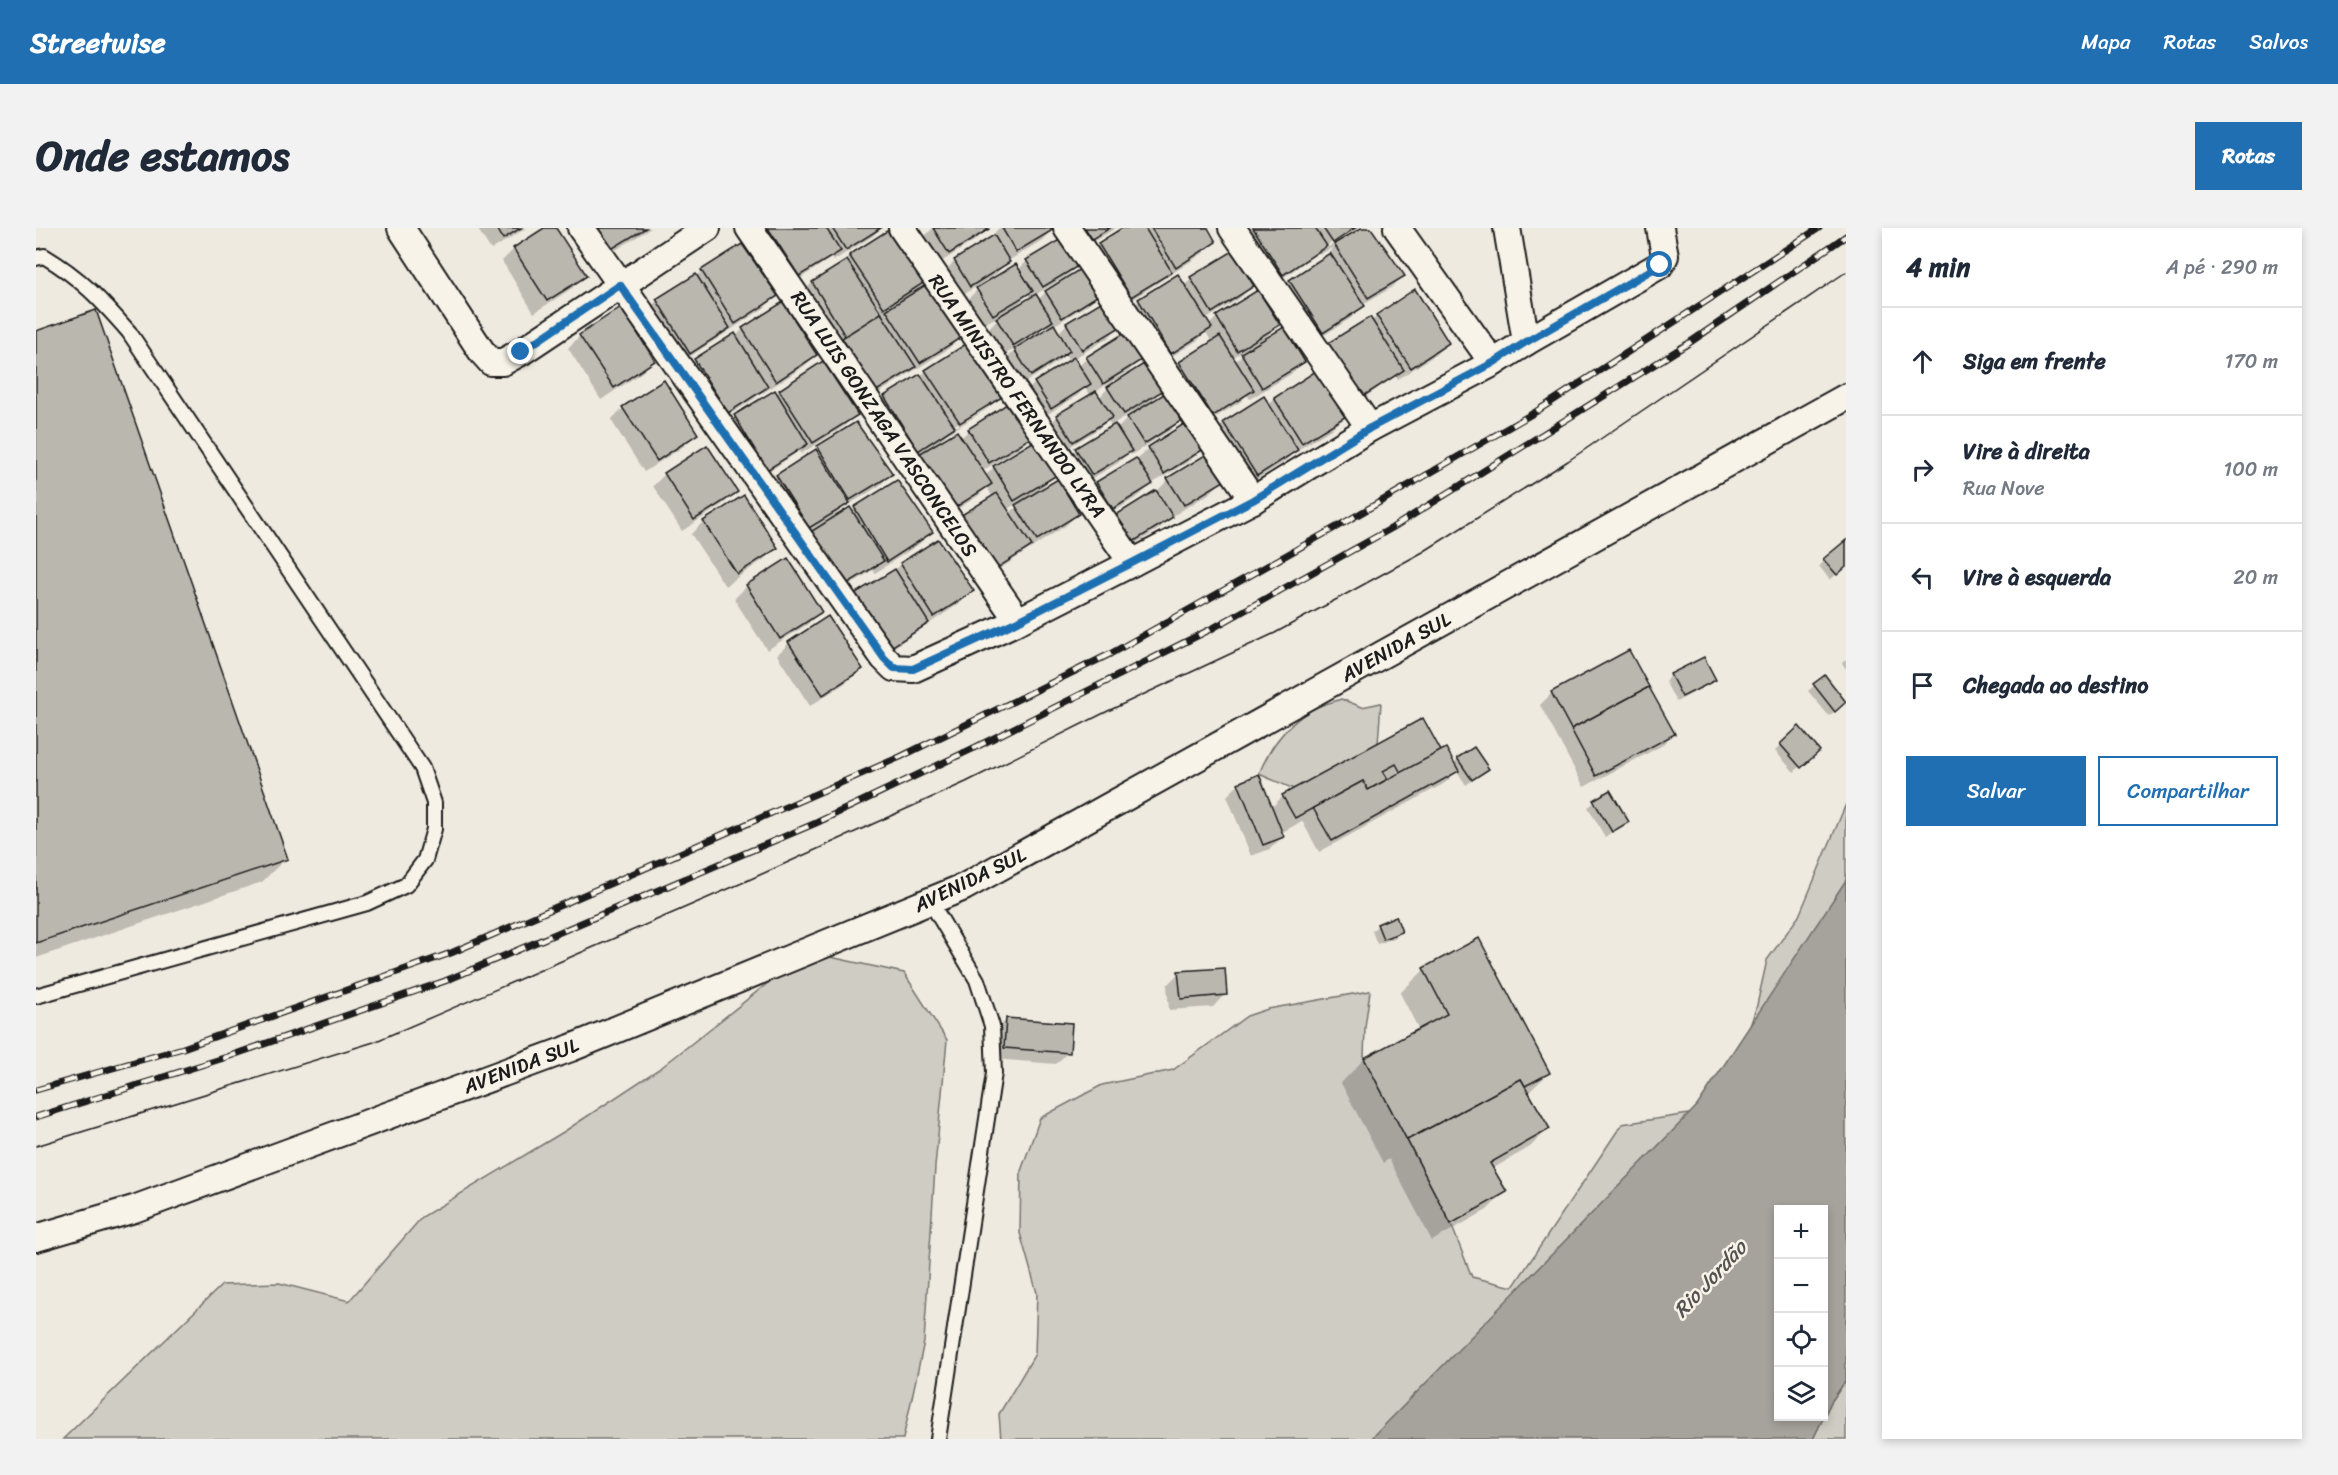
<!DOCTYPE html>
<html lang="pt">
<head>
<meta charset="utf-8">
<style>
	body { margin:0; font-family:Sriracha,sans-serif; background:#f2f2f3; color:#1f2937 }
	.controls { position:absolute; right:18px; bottom:18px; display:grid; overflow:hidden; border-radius:0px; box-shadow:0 3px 9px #0003 }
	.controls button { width:54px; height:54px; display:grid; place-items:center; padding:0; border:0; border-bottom:2px solid #e0e1e3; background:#fff; color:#1f2937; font:30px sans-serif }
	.stop { position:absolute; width:18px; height:18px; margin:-14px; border:4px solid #1f6fb2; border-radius:50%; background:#fff }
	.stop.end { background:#1f6fb2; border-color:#fff; box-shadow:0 2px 6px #0008 }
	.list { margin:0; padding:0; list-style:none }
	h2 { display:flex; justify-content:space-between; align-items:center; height:78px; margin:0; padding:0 24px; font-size:26px }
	h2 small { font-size:20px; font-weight:400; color:#747a83 }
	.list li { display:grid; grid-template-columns:39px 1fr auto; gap:18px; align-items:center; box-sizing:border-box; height:108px; padding:0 24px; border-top:2px solid #e0e1e3 }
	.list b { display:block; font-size:22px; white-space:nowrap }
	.list p { margin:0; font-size:20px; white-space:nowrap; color:#747a83 }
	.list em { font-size:20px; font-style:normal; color:#747a83 }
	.actions { display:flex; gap:12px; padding:18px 24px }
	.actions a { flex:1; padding:14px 0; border:2px solid #1f6fb2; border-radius:0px; text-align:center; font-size:21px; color:#1f6fb2 }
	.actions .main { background:#1f6fb2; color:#fff }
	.icon { flex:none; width:33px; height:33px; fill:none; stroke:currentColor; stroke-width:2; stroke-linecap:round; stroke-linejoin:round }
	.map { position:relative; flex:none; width:1810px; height:1211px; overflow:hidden; border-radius:0px }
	header { display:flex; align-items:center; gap:36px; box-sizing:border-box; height:84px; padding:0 30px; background:#1f6fb2; color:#fff }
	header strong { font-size:28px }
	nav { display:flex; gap:33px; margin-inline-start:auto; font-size:21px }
	.intro { display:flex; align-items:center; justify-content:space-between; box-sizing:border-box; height:144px; padding:0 36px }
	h1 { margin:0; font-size:42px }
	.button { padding:15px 27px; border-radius:0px; background:#1f6fb2; color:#fff; font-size:21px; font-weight:700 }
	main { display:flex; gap:36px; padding:0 36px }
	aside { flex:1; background:#fff; border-radius:0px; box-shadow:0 3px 9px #0003 }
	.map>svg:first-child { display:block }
</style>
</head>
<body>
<header>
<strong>Streetwise</strong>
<nav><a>Mapa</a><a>Rotas</a><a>Salvos</a></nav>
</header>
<div class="intro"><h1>Onde estamos</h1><a class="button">Rotas</a></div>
<main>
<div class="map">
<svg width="1810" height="1211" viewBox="0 0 1810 1211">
	<rect width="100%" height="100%" fill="#eeeae0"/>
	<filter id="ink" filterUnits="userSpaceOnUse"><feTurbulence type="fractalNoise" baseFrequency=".0167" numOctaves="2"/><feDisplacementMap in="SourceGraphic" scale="12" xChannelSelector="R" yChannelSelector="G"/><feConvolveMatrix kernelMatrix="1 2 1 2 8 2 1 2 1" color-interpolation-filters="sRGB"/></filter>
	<g filter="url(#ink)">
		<g fill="#cfccc3" stroke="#767470" stroke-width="1.5">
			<path d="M 1305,471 L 1326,479 L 1345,475 L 1342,515 L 1258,561 L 1223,546 C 1233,520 1250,498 1273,483 C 1282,477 1295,475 1305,471 Z"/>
			<polygon points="1810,576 1810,740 1423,1211 965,1211 963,1186 999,1126 1001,1065 984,1005 985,943 1004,890 1066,857 1137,842 1211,788 1232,781 1334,763 1329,799 1328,830 1415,996 1436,1049 1477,1059 1586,896 1687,881 1721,777 1731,732 1763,688"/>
			<polygon points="771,724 868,745 911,812 899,939 888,1114 867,1211 27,1211 186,1057 243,1055 313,1073 386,989 529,903 626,839"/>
			<polygon points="1810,1152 1810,1211 1777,1211 1795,1174"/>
		</g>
		<path fill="#a6a39d" stroke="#6f6d69" stroke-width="1.5" fill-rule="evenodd" d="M 1810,652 L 1810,1152 L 1795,1174 L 1777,1211 L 1335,1211 L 1661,878 ZM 1742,982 L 1788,982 L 1788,1188 L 1742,1188 Z"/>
		<g fill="#0003" fill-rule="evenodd">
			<polygon points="441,0 490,0 455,22"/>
			<polygon points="511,0 518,0 549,48 536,60 498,85 466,33 478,21"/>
			<polygon points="538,0 615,0 559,35"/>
			<polygon points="726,0 845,0 837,8 797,33 795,30 750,60"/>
			<polygon points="897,0 954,0 938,13 900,37 885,12"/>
			<polygon points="963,0 1018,0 1006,12 972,33 960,46 922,70 907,45 919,33 953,11"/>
			<polygon points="1029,0 1080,0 1043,22"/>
			<polygon points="1089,0 1170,0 1179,14 1166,26 1083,80 1050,28 1063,16"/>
			<polygon points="1208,0 1317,0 1290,18 1291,20 1318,3 1318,0 1321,0 1314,7 1328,0 1333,0 1367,48 1355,60 1326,77 1315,90 1274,116 1242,65 1254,53 1288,31 1298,19 1284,26 1283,24 1234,59"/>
			<polygon points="814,28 888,54 876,66 924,109 912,121 827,175 764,67 776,55 805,37"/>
			<path d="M 991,33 L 1045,34 L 1032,47 L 999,67 L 1002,72 L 1010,64 L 1064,65 L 1051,77 L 1017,98 L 1022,105 L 1031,96 L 1069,73 L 1084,97 L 1072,110 L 1037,131 L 1042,139 L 1051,130 L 1105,130 L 1093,143 L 1059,164 L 1063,170 L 1072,160 L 1126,162 L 1110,177 L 1146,191 L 1133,203 L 1095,227 L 1093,224 L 1082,235 L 1043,258 L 1028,234 L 1040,222 L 1076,200 L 1072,192 L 1062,201 L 1024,225 L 1009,201 L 1021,189 L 1055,168 L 1049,159 L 1041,168 L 1002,192 L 987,167 L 999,155 L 1034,134 L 1029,126 L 1020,135 L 982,159 L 967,134 L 981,120 L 964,129 L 949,104 L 965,87 L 944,98 L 929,74 L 941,62 L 982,42 ZM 992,66 L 995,71 L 979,79 ZM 1010,97 L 1013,101 L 999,108 ZM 1096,184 L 1097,185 L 1081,201 L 1077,196 Z"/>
			<polygon points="666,43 740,68 728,80 641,137 608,85 621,73 660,49"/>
			<path d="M 1142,48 L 1148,58 L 1155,51 L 1216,58 L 1204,70 L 1169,92 L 1173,97 L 1181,89 L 1222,64 L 1242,97 L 1226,113 L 1267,134 L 1255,146 L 1214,171 L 1211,167 L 1204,174 L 1164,199 L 1132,147 L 1144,135 L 1176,115 L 1170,104 L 1162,112 L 1122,137 L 1090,85 L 1103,73 ZM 1209,122 L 1210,123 L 1199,134 L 1196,130 Z"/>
			<polygon points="746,76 780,127 767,139 727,165 726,164 718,171 679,196 647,144 659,132 699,109 706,102"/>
			<polygon points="1341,88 1412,115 1399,127 1362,151 1360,148 1313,180 1281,129 1293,117 1333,91 1335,94"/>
			<polygon points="0,104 250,630 226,654 0,730"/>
			<polygon points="544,108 618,133 605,145 565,172 532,120"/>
			<path d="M 930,118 L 964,169 L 951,181 L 911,206 L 900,216 L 925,210 L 933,202 L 994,209 L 982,221 L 946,243 L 949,248 L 958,239 L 1019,247 L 1002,264 L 1042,286 L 1029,298 L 945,353 L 957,270 L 951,259 L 942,268 L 904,292 L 888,224 L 869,234 L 837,182 L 849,170 ZM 951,176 L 951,180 L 918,200 L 917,198 ZM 983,274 L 984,275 L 973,286 L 970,282 Z"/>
			<polygon points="744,163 820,187 807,199 765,226 763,223 719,253 687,201 699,188"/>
			<polygon points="1239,171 1307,189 1295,201 1260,223 1248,234 1208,259 1176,207 1188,195 1232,177"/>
			<polygon points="587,180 660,206 648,218 608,244 575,192"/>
			<polygon points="1151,196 1166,221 1154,233 1115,256 1103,268 1064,292 1049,267 1061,255 1100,233 1113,220"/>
			<polygon points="782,219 855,246 843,258 806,281 796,290 815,284 819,280 896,304 883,316 839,345 837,342 794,370 779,301 760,312 728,260 741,248"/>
			<polygon points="629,246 700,263 687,276 646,303 617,258"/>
			<polygon points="1132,252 1186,253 1174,265 1135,289 1123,301 1084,325 1069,300 1081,288 1120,264"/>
			<polygon points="707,269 740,320 727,332 689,358 655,306 667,294"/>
			<polygon points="1810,314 1810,338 1794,352 1783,338"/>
			<polygon points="751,332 784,383 772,396 731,422 698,371 711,358"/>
			<polygon points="865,336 936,363 924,375 839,432 857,344"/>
			<polygon points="753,415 825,441 812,453 774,478 741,427"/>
			<polygon points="1810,431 1810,441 1806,435"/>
			<polygon points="1635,447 1678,452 1672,457 1640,474 1629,453"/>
			<polygon points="1788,449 1803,480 1793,488 1772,463"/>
			<polygon points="1516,465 1637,506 1625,518 1548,559 1504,477"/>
			<polygon points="1387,492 1405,524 1417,536 1422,531 1451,541 1430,557 1421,543 1409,555 1283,624 1266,593 1245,605 1247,608 1234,621 1215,628 1191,568 1203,556 1235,580 1247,568"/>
			<polygon points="1763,501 1776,528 1758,544 1739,523"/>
			<polygon points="1574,564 1591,593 1569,609 1552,579"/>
			<polygon points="1342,697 1365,704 1359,710 1341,716 1336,703"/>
			<polygon points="1443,712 1513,845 1492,865 1512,901 1494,919 1456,941 1469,964 1451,982 1396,1013 1353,931 1347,935 1305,855 1328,831 1383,802 1364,765 1388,742"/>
			<polygon points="1143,745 1189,766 1177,779 1133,782 1131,757"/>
			<polygon points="971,791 1032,824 1020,836 957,831 959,804"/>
		</g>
		<g fill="#bab7af" stroke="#1c1c1c" stroke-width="1.5">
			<polygon points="461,0 485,0 467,11"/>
			<polygon points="508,0 520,0 551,48 511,73 477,20"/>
			<polygon points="557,0 610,0 572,23"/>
			<polygon points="732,0 790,0 805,23 763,48"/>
			<polygon points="796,0 845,0 810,22"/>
			<polygon points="897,0 952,0 953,1 913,26"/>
			<polygon points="966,0 1020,0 980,24"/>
			<polygon points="1049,0 1074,0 1056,11"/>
			<polygon points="1086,0 1109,0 1136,44 1095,69 1062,15"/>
			<polygon points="1115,0 1172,0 1180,14 1140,40"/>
			<polygon points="1217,0 1279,0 1291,18 1247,47"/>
			<polygon points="1287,0 1319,0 1297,15"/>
			<polygon points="1325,0 1335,0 1369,48 1332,70 1298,16"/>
			<polygon points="854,1 889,54 848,80 813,27"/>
			<polygon points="958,7 974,34 934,59 918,32"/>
			<polygon points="1030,8 1047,35 1007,59 990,32"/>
			<polygon points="706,16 742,68 699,96 665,42"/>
			<polygon points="1197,23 1218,58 1176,85 1154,49"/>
			<polygon points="1294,25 1329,78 1287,105 1253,52"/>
			<polygon points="811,32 846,86 809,108 776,54"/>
			<polygon points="980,36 997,63 957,87 940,60"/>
			<polygon points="1049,38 1066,65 1026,90 1009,63"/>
			<polygon points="660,46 694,100 654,126 620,71"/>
			<polygon points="1142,46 1176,100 1135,126 1102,71"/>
			<polygon points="891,56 926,109 884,135 850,82"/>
			<polygon points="1379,61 1413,115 1375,140 1340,87"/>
			<polygon points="1222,62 1244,97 1201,123 1180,88"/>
			<polygon points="1000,66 1017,93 977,118 960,90"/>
			<polygon points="1070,71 1086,98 1046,122 1030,95"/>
			<polygon points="747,74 781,127 740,154 706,100"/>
			<polygon points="585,79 619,133 578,160 543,107"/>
			<polygon points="60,82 252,631 0,715 0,103"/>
			<polygon points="845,85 880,139 839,164 806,110"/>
			<polygon points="1334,89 1368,142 1326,169 1292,115"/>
			<polygon points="1018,96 1034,123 995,148 978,121"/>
			<polygon points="1248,99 1269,134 1226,160 1205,125"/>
			<polygon points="1090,104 1107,131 1067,156 1050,129"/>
			<polygon points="699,105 732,159 692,185 658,131"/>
			<polygon points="1184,108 1218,162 1177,188 1143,134"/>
			<polygon points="930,116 966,169 924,195 889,142"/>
			<polygon points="1038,129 1055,156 1015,181 998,154"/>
			<polygon points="787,133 822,187 777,215 743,162"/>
			<polygon points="1111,134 1128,162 1088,186 1071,159"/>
			<polygon points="1280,143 1309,189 1266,215 1238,170"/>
			<polygon points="884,146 919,199 882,223 848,168"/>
			<polygon points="628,152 662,206 621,233 586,179"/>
			<polygon points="739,162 772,216 731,242 698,187"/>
			<polygon points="1060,163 1077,189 1037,214 1020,187"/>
			<polygon points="1131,164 1148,191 1108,216 1091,189"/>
			<polygon points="1228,168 1262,222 1221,248 1187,194"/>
			<polygon points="974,174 996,209 953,235 932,201"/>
			<polygon points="820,194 857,246 814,272 781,218"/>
			<polygon points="1151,194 1168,221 1128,246 1112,219"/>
			<polygon points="1079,196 1096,223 1056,247 1039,220"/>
			<polygon points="921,203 956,256 917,281 883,226"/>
			<polygon points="1000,212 1021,247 978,273 957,238"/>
			<polygon points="671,217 702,264 658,292 628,245"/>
			<polygon points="780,221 814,275 773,300 740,247"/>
			<polygon points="1171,226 1188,253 1148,277 1131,250"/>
			<polygon points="1100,230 1117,256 1077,281 1060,254"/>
			<polygon points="1022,251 1043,286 1001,312 979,277"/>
			<polygon points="861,252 897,304 851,334 818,279"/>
			<polygon points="1120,262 1137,289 1097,314 1080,287"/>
			<polygon points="961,265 996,318 958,342 924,288"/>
			<polygon points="708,267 742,320 701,346 667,293"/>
			<polygon points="814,279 848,333 806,359 773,305"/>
			<polygon points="902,311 938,363 898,389 864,335"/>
			<polygon points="1810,312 1810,339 1801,347 1787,331"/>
			<polygon points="752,330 786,384 744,411 710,357"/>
			<polygon points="859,341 893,395 852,421 818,366"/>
			<polygon points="792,388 827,441 787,467 752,414"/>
			<polygon points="1593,422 1613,459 1535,501 1515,464"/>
			<polygon points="1668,429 1680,452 1646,469 1634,446"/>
			<polygon points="1789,447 1810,474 1799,484 1777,456"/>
			<polygon points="1613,459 1639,506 1560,548 1535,501"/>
			<polygon points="1387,490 1405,523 1365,545 1360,536 1347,543 1352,551 1332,562 1327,553 1259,590 1246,567"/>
			<polygon points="1763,498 1784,523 1765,540 1744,516"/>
			<polygon points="1438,519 1453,541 1436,552 1421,530"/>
			<polygon points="1410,520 1423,543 1296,613 1277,580 1327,553 1332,562"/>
			<polygon points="1223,546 1248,609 1227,617 1202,555"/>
			<polygon points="1574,562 1593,594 1576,604 1557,572"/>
			<polygon points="1360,688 1366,704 1347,711 1341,696"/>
			<polygon points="1443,710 1514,845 1489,858 1485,851 1371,912 1328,830 1411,786 1387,740"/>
			<polygon points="1189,740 1191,767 1145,771 1142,743"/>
			<polygon points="970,790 1036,795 1034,825 968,820"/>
			<polygon points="1485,851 1514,901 1454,935 1471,964 1415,996 1371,912"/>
		</g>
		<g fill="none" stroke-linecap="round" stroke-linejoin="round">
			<defs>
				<g id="service">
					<path d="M 0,30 L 8,28 C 45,50 65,72 93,104 L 386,540 L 398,575 L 398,601 L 389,632 L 370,657 L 331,675 L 0,768"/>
					<polyline points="894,673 941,752 956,798 958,845 902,1211"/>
				</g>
				<g id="minor">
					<polyline points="365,0 446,124 455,134 467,134 485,124 671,0"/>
					<polyline points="545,0 848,430 858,440 877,441 982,393 1096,335 1217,272 1334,200 1457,135 1490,114 1624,37 1629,28 1624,0"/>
					<polyline points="713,0 982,393"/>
					<polyline points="866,0 1096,335"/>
					<polyline points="1031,0 1217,272"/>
					<polyline points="1196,0 1334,200"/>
					<polyline points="1361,0 1457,135"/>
					<polyline points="1471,0 1490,114"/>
					<polyline points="0,1010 98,981 535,820 928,659 1810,169"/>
				</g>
			</defs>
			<use href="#service" stroke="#1c1c1c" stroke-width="18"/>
			<use href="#minor" stroke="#1c1c1c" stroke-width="30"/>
			<use href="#service" stroke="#f7f3e8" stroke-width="14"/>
			<use href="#minor" stroke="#f7f3e8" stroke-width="26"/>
			<polyline stroke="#1c1c1c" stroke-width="1.5" points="0,918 338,814 706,655 930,554 1072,483 1239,405 1387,324 1532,233 1810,44"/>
			<defs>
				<g id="rail">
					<polyline points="0,862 147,820 415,725 864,529 1074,426 1311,293 1501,183 1783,0"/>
					<polyline points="0,889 191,829 409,753 780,595 936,521 1177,400 1356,300 1653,115 1810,8"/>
				</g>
			</defs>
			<use href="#rail" stroke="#1c1c1c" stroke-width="7"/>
			<use href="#rail" stroke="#f7f3e8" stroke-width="4.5" stroke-dasharray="14" stroke-linecap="butt"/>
		</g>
	</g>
	<g fill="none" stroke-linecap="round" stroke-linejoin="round" filter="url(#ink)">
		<polyline stroke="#1f6fb2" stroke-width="8" points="485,124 584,57 848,430 858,440 877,441 982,393 1096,335 1217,272 1334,200 1457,135 1490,114 1624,37"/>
	</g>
	<g text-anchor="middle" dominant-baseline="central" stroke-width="5" stroke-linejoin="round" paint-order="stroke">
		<g font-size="20" fill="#1c1c1c" stroke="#f7f3e8">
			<text transform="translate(981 168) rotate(55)">RUA MINISTRO FERNANDO LYRA</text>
			<text transform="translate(848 196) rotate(56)">RUA LUIS GONZAGA VASCONCELOS</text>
			<text transform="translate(1360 419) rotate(-29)">AVENIDA SUL</text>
			<text transform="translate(934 652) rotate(-26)">AVENIDA SUL</text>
			<text transform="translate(485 838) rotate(-21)">AVENIDA SUL</text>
		</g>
		<g font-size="21" font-style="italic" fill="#535250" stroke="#f7f3e8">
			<text transform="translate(1674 1051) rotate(-47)">Rio Jordão</text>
		</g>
	</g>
</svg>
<div class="controls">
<button>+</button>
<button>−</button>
<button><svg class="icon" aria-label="locate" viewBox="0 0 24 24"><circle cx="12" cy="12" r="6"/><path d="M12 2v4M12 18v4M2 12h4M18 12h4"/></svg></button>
<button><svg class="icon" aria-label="layers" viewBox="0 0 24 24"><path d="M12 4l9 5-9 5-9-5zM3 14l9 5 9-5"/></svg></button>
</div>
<div class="stop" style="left:1624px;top:37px"></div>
<div class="stop end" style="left:485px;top:124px"></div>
</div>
<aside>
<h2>4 min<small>A pé · 290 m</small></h2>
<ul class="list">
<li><svg class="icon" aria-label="ahead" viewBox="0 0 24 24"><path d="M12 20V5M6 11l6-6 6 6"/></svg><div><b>Siga em frente</b></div><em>170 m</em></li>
<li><svg class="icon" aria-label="right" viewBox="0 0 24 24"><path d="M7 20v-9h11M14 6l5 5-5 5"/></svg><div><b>Vire à direita</b><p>Rua Nove</p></div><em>100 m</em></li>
<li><svg class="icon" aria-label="left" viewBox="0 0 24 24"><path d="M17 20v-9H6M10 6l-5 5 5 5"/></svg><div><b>Vire à esquerda</b></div><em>20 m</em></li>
<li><svg class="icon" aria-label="arrive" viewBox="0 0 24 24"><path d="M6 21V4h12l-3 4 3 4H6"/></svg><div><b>Chegada ao destino</b></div></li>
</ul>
<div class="actions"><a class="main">Salvar</a><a>Compartilhar</a></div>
</aside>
</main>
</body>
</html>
